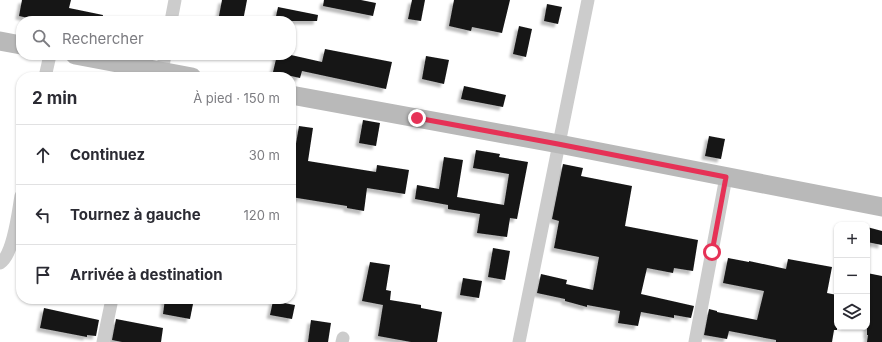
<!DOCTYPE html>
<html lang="fr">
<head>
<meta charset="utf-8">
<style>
	body { margin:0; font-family:Inter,sans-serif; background:#f2f2f3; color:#2b2b33 }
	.controls { position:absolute; right:12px; bottom:12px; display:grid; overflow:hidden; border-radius:8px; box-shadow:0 1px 3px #0004 }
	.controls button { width:36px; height:36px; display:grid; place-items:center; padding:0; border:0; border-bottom:1px solid #e1e1e2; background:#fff; color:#2b2b33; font:20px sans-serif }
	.stop { position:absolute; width:12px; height:12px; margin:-9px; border:3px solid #e63156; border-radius:50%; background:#fff }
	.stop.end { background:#e63156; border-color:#fff; box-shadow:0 1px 4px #0008 }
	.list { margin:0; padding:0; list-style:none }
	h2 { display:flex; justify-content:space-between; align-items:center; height:52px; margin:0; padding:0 16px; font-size:17px }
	h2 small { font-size:13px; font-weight:400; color:#7c7c81 }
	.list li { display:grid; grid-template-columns:26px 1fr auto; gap:12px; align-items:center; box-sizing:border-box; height:60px; padding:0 16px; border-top:1px solid #e1e1e2 }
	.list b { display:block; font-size:15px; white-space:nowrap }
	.list em { font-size:13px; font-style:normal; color:#7c7c81 }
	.icon { flex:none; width:22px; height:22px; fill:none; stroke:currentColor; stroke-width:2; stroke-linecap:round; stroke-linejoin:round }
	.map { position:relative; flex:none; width:882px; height:342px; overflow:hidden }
	.search { position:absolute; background:#fff; box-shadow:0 1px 3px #0004; left:16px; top:16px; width:280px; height:44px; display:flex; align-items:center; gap:10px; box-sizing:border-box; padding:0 14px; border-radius:16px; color:#7c7c81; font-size:15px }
	.panel { position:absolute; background:#fff; box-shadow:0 1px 3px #0004; left:16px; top:72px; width:280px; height:232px; border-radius:16px }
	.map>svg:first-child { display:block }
</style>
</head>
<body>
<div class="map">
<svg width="882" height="342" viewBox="0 0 882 342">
	<defs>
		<filter id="shadow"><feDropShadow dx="-3.5" dy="3.5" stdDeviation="1" flood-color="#0004"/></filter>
	</defs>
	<rect width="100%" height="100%" fill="#fff"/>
	<g fill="#161616" filter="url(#shadow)">
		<polygon points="22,0 71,0 69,8 103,15 102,21 43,21 19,16"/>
		<polygon points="222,0 247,0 243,21 218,21"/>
		<polygon points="324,0 361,0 376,3 373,16 323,6"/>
		<polygon points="412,0 425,0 421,21 408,19"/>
		<polygon points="454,0 510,0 502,33 472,27 471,31 449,26"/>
		<polygon points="547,4 562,7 558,24 544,21"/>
		<polygon points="278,7 318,15 317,21 275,21"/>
		<polygon points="519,26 532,29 526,57 513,54"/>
		<polygon points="325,49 392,62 386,89 302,71 300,78 273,72 277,55 291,55 322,62"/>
		<polygon points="426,56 449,60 444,84 422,79"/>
		<polygon points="464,86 506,95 503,107 461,99"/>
		<polygon points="363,120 380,123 376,146 359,143"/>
		<polygon points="299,126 313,128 308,161 376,172 377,165 409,170 405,194 367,188 364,211 347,208 347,206 291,197 291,154 294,155"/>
		<polygon points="709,136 725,139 721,159 705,156"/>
		<polygon points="476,150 500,154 499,157 528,162 517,219 510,218 507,237 477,233 480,214 448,209 448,205 415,199 417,185 439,189 444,157 463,160 457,197 504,205 509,174 473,168"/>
		<polygon points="563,164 583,168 581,176 632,186 625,226 698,240 693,271 674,268 673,273 647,268 641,294 694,306 691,318 674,315 674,318 641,312 638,326 618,323 620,311 587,305 587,307 565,301 565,299 537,293 541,274 567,280 566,284 593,290 599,257 554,248 559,221 552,219"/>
		<polygon points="867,227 882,231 882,245 867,242"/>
		<polygon points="493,248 510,251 505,280 488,277"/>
		<polygon points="728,258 749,262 749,261 786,269 788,259 832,267 827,293 837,295 837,330 834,330 832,342 776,342 776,340 729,331 727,339 704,335 709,309 717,311 717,312 757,320 764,291 723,283"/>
		<polygon points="370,262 390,265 386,290 391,291 390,300 421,305 421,308 442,312 437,342 411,342 378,336 383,305 362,301"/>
		<polygon points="867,273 882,276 882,342 867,342 868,335 867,335"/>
		<polygon points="463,278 482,281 479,298 460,295"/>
		<polygon points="165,299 194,299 190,319 163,314"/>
		<polygon points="273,301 295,305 292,319 270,315"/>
		<polygon points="44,308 99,320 96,336 87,335 87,337 40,328"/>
		<polygon points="116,319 163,328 161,342 122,342 112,340"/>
		<polygon points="311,320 331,323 328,342 308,342"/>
	</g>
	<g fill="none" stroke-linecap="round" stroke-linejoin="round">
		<g stroke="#ccc" stroke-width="13">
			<polyline points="171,21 175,0"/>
			<polyline points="45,77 50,55"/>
			<polyline points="161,77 165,55"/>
			<path d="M 0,263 C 14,254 18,212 21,196"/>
			<polyline points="103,342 112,299"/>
			<polyline points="342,342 343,338"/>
			<polyline points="519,342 588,0"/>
			<polyline points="695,342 726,177"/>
		</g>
		<g stroke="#b9b9b9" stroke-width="19">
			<polyline points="0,41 21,45"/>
			<polyline points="75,55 192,77"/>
			<polyline points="291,95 559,144 882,207"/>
		</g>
	</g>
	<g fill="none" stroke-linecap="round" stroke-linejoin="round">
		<polyline stroke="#e63156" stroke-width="5" points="417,118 558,144 726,177 712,252"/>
	</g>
</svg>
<div class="controls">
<button>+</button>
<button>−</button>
<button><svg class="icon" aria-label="layers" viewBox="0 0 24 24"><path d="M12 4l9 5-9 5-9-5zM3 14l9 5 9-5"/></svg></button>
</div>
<div class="stop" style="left:712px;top:252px"></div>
<div class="stop end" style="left:417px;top:118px"></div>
<div class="search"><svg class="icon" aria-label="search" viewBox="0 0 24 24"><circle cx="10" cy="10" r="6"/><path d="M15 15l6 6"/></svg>Rechercher</div>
<section class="panel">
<h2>2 min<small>À pied · 150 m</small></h2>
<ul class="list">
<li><svg class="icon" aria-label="ahead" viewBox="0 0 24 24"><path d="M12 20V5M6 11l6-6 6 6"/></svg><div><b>Continuez</b></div><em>30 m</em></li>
<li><svg class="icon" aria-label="left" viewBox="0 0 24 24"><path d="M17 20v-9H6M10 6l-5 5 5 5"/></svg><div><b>Tournez à gauche</b></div><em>120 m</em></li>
<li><svg class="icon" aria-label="arrive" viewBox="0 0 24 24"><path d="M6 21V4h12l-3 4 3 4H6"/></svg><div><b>Arrivée à destination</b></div></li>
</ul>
</section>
</div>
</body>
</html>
